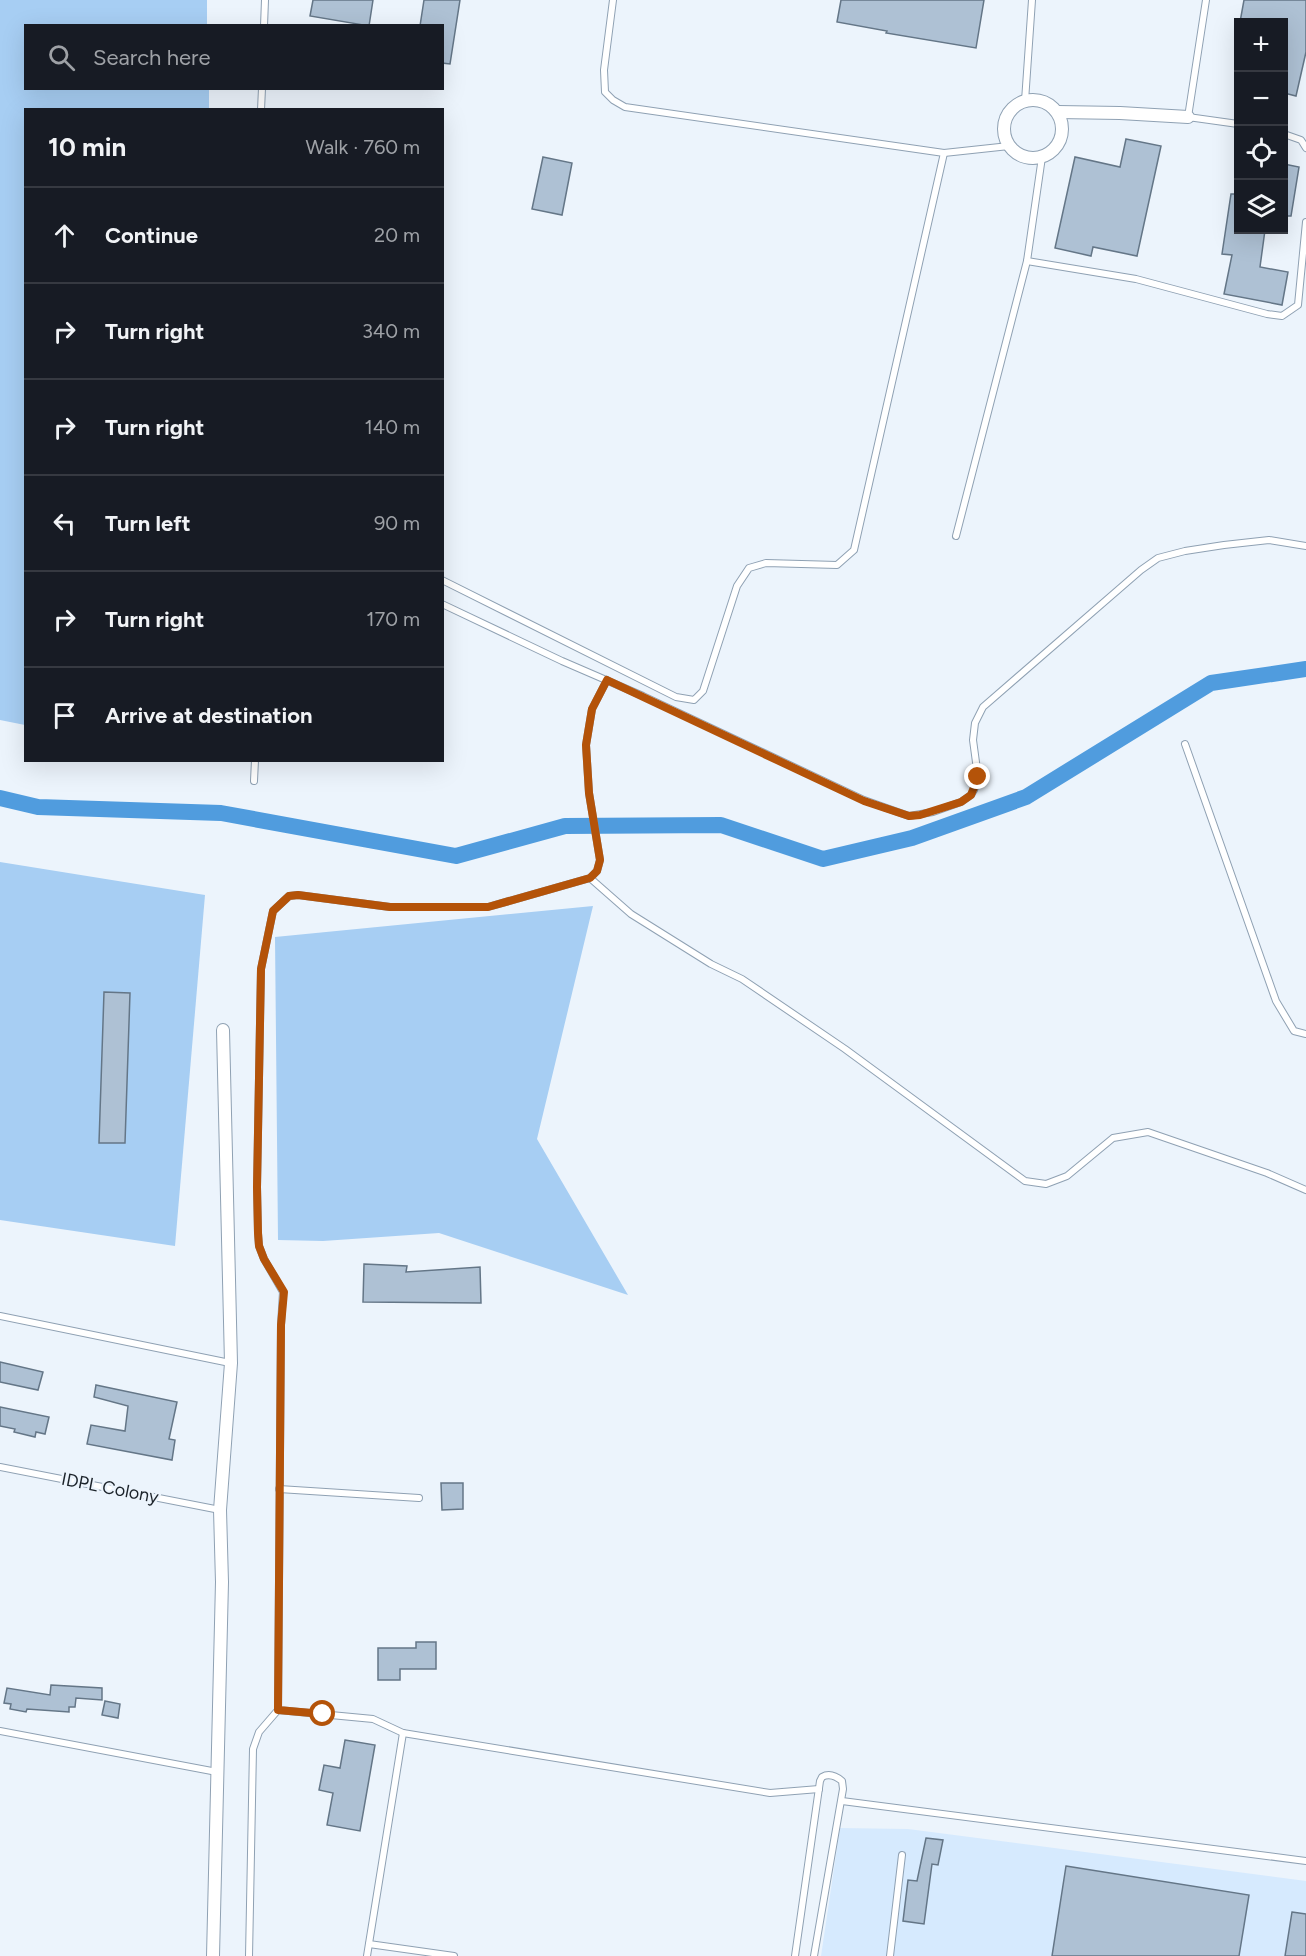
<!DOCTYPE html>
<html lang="en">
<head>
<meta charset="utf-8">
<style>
	body { margin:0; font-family:Figtree,sans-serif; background:#242831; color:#f1f3f6 }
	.controls { position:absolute; right:18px; top:18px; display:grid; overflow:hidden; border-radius:0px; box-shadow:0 6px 24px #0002 }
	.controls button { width:54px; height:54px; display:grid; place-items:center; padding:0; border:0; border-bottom:2px solid #363941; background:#171b24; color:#f1f3f6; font:30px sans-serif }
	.stop { position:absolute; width:18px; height:18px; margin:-14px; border:4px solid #b45309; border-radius:50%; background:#fff }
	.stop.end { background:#b45309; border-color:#fff; box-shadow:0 2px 6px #0008 }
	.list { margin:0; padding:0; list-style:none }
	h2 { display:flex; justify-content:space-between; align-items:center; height:78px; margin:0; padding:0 24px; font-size:26px }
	h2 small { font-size:20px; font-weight:400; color:#9ea1a6 }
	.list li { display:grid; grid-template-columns:39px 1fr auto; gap:18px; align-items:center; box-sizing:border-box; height:96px; padding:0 24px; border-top:2px solid #363941 }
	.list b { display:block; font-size:22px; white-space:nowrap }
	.list em { font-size:20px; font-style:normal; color:#9ea1a6 }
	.icon { flex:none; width:33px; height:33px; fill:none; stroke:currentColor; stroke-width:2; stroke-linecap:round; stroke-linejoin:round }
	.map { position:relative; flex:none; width:1306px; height:1956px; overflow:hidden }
	.search { position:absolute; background:#171b24; box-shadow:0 6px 24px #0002; left:24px; top:24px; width:420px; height:66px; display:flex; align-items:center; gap:15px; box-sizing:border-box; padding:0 21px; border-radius:0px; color:#9ea1a6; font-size:22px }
	.panel { position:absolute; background:#171b24; box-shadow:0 6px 24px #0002; left:24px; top:108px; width:420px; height:654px; border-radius:0px }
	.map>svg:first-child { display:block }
</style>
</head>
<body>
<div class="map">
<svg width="1306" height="1956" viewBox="0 0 1306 1956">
	<rect width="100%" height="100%" fill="#ecf4fc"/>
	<polygon fill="#d6eafe" points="840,1828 908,1829 1306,1881 1306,1956 821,1956"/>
	<g fill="#a7cef3">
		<polygon points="0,0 207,0 207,25 26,26 26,88 209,89 209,109 26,110 25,725 0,720"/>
		<polygon points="0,862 205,895 175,1246 0,1220"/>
		<polygon points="593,906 537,1139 628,1295 439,1233 323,1241 278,1240 275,937"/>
	</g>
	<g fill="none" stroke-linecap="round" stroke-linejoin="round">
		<polyline stroke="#509cde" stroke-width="16" points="0,798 38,807 221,813 456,856 565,826 721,825 823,859 912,838 1026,797 1211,683 1306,669"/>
	</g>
	<g fill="#aec1d4" stroke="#647687" stroke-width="1.5">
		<polygon points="313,0 373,0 369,26 310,16"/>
		<polygon points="424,0 460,0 450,64 442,63 442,26 420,26"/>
		<polygon points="841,0 984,0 976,48 886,33 887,31 837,22"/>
		<polygon points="1244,0 1306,0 1306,52 1296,96 1284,93 1284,22 1240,22"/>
		<polygon points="1126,139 1161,146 1137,256 1093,247 1091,256 1055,248 1075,157 1120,167"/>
		<polygon points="543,157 572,163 562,215 532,209"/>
		<polygon points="1284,164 1299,167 1291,216 1284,216"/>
		<polygon points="1231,194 1239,194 1239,230 1265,230 1260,267 1288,272 1282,305 1224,294 1232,255 1222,254"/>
		<polygon points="104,992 130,993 125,1143 99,1143"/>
		<polygon points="364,1264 407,1266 406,1272 480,1267 481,1303 363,1302"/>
		<polygon points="0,1362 43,1372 38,1390 0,1382"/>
		<polygon points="96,1385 177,1402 169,1439 175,1440 172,1460 87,1444 91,1425 125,1431 128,1406 94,1397"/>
		<polygon points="0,1407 49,1417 45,1434 36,1432 35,1437 14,1432 15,1429 0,1426"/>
		<polygon points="441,1483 463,1483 463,1509 442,1510"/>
		<polygon points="416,1642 436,1642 436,1669 400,1669 400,1680 378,1680 378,1648 416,1648"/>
		<polygon points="51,1685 102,1688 102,1700 76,1698 75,1707 69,1707 69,1712 27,1709 26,1712 10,1709 11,1704 4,1703 7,1688 50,1695"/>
		<polygon points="105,1701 120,1704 118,1718 102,1715"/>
		<polygon points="345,1740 375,1745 360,1831 327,1825 333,1793 319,1790 324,1765 340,1768"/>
		<polygon points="926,1838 943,1840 938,1865 932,1864 924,1924 903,1921 908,1880 917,1881"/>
		<polygon points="1066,1866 1249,1895 1239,1956 1052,1956"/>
		<polygon points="1292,1912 1306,1914 1306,1956 1285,1956"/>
	</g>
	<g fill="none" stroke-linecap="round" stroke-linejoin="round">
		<defs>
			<g id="lane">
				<polyline points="613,0 604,70 605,92 613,100 625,107 944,153 1009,146"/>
				<polyline points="1206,0 1188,117 1238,124"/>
				<polyline points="264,26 265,0"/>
				<polyline points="1025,101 1032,0"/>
				<polyline points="261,110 262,88"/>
				<polyline points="1284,134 1301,140 1306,148"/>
				<polyline points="1042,157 1027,261 1136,279 1267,314 1282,316 1298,305 1306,222"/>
				<polyline points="956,536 1027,261"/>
				<polyline points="442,580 676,697 694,700 703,691 737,586 749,568 766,563 837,565 854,550 944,153"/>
				<polyline points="442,604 562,661 643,696 864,800 909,816 933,812 961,802 971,795 974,790 978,777 973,740 975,723 983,707 1141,570 1158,558 1185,551 1224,545 1269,540 1306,546"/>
				<polyline points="1185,744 1276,1001 1294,1031 1306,1034"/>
				<polyline points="254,781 255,760"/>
				<polyline points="590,878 631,914 711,964 742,979 845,1049 1025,1181 1046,1184 1067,1176 1113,1138 1148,1132 1267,1173 1306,1190"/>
				<polyline points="0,1316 230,1363"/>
				<polyline points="0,1467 220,1510"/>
				<polyline points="279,1489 419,1498"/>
				<polyline points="278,1710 281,1325 283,1292 264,1259 259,1246 258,1233 257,1187 261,969 273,911 289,896 298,895 390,907 488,907 590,878 597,871 600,860 589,793 586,745 592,709 607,680"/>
				<polyline points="0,1731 217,1772"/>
				<polyline points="842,1801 1306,1861"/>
				<polyline points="369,1944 454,1956"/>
				<polyline points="249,1956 253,1749 259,1732 278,1710 373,1719 403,1733 770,1793 819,1789"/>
				<polyline points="367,1956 403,1733"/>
				<path d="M 795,1956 L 820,1781 L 822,1777 C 829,1773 836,1776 842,1781 L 843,1789 L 814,1956"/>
				<polyline points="890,1956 902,1855"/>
			</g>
			<g id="street">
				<circle cx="1033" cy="129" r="29"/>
				<polyline points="1058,112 1120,113 1188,117"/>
				<polyline points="213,1956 222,1582 220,1510 231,1363 223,1030"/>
			</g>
		</defs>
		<use href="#lane" stroke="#8fa1b3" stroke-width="8"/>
		<use href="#street" stroke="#8fa1b3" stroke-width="14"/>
		<use href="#lane" stroke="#fff" stroke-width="6"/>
		<use href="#street" stroke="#fff" stroke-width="12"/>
	</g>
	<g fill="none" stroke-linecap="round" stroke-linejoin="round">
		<polyline stroke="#b45309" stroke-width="8" points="323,1714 278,1710 281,1325 284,1292 264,1259 259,1246 258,1233 257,1187 261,969 273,911 289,896 298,895 390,907 488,907 590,878 597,871 600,860 589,793 586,745 592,709 607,680 864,801 909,816 920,815 961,802 971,795 978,777"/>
	</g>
	<g text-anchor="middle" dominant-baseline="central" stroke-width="4.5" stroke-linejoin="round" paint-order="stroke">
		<g font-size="18" fill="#1c232a" stroke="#ecf4fc">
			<text transform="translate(110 1488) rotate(11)">IDPL Colony</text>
		</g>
	</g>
</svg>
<div class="controls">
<button>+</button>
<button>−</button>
<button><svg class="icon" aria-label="locate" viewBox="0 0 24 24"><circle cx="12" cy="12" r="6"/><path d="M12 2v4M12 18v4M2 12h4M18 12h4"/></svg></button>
<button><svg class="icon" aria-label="layers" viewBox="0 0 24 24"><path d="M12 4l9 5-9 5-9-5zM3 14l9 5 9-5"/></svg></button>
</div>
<div class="stop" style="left:323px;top:1714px"></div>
<div class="stop end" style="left:978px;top:777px"></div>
<div class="search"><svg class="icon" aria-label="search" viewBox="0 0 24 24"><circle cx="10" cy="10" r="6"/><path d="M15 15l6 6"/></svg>Search here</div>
<section class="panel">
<h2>10 min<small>Walk · 760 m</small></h2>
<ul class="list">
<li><svg class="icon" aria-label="ahead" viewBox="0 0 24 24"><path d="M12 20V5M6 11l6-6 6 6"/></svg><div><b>Continue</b></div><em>20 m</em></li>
<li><svg class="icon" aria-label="right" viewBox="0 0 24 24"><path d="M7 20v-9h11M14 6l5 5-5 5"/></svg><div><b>Turn right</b></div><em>340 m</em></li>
<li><svg class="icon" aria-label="right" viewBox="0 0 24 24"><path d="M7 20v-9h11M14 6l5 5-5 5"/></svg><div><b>Turn right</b></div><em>140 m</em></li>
<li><svg class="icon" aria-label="left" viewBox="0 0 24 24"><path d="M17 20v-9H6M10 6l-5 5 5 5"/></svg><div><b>Turn left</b></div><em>90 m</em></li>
<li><svg class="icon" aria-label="right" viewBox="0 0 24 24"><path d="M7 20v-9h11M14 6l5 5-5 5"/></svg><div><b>Turn right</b></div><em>170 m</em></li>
<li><svg class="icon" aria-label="arrive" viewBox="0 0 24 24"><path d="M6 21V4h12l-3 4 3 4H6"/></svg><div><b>Arrive at destination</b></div></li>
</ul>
</section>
</div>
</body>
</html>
